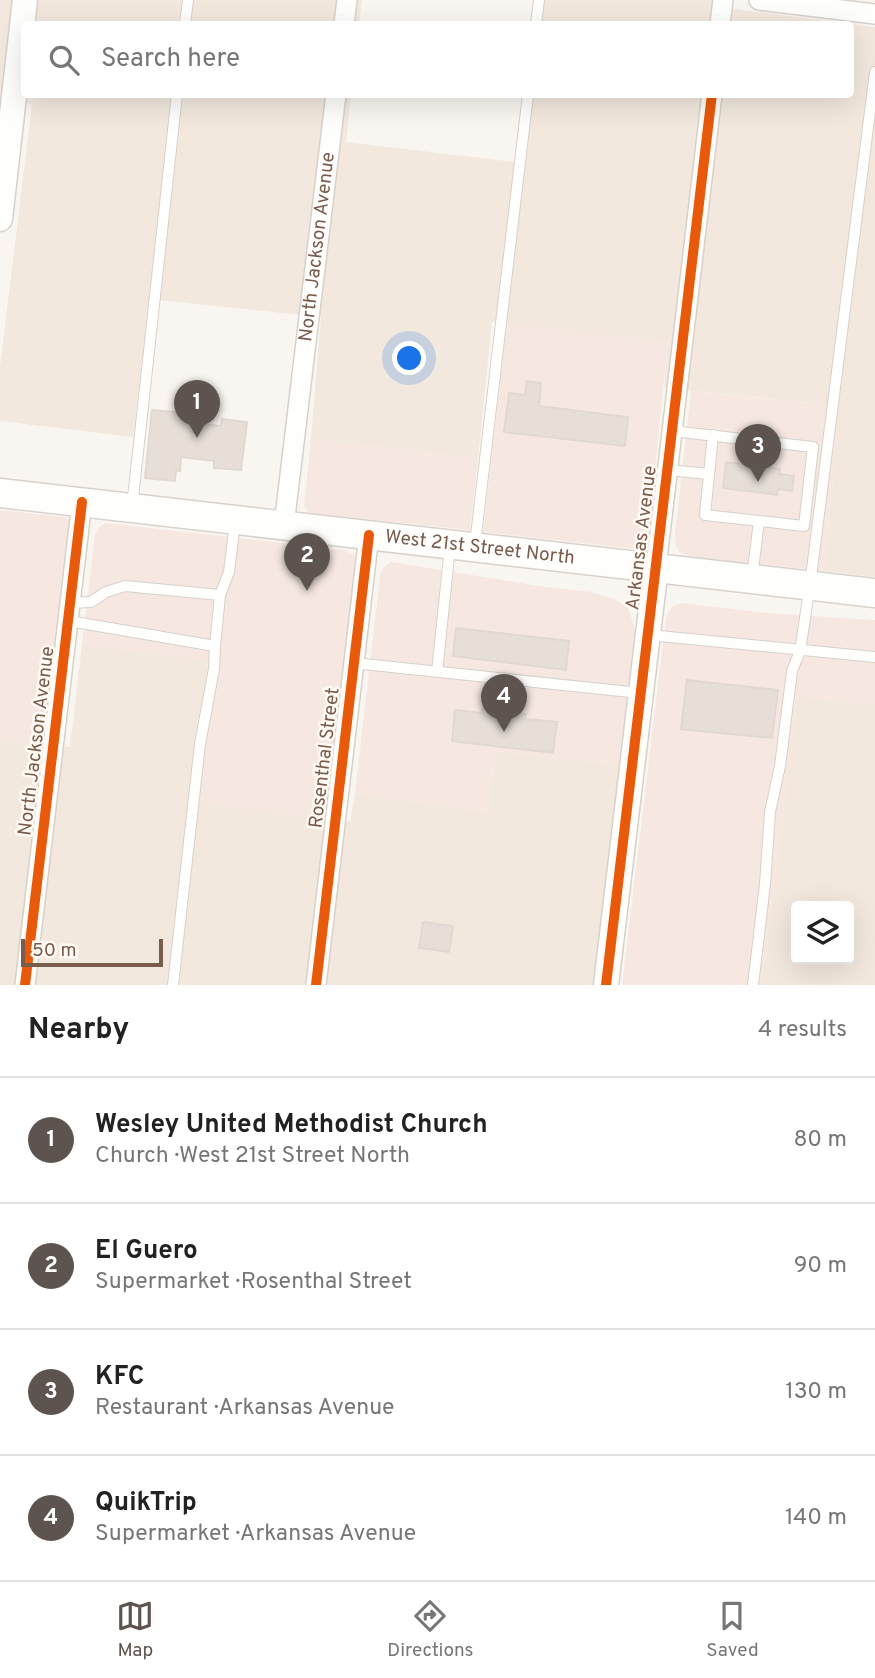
<!DOCTYPE html>
<html lang="en">
<head>
<meta charset="utf-8">
<style>
	body { margin:0; font-family:Overpass,sans-serif; background:#f2f2f2; color:#222 }
	.controls { position:absolute; right:21px; bottom:21px; display:grid; overflow:hidden; border-radius:7px; box-shadow:0 7px 28px #0002 }
	.controls button { width:63px; height:63px; display:grid; place-items:center; padding:0; border:0; border-bottom:2px solid #e0e0e0; background:#fff; color:#222; font:35px sans-serif }
	.scale { position:absolute; left:21px; bottom:18px; width:142px; box-sizing:border-box; padding-left:7px; border:4px solid #7a5c4d; border-top:0; font-size:19px; line-height:24px; white-space:nowrap; color:#7a5c4d; -webkit-text-stroke:5px #fffaf3; paint-order:stroke }
	.you { position:absolute; left:410px; top:359px; width:24px; height:24px; margin:-18px; border:5px solid #fff; border-radius:50%; background:#1a73e8; box-shadow:0 0 0 10px #1a73e833 }
	.badge { display:grid; place-items:center; width:46px; height:46px; border-radius:50%; background:#5d544f; color:#fff; font-size:23px; font-weight:700 }
	.pin { position:absolute; translate:-50% -58px; filter:drop-shadow(0 2px 4px #0008) }
	.pin::after { content:''; position:absolute; top:37px; width:24px; height:21px; background:inherit; clip-path:polygon(0 0,100% 0,50% 100%) }
	.list { margin:0; padding:0; list-style:none }
	h2 { display:flex; justify-content:space-between; align-items:center; height:91px; margin:0; padding:0 28px; font-size:30px }
	h2 small { font-size:23px; font-weight:400; color:#767676 }
	.list li { display:grid; grid-template-columns:46px 1fr auto; gap:21px; align-items:center; box-sizing:border-box; height:126px; padding:0 28px; border-top:2px solid #e0e0e0 }
	.list b { display:block; font-size:26px; white-space:nowrap }
	.list p { margin:0; font-size:23px; white-space:nowrap; color:#767676 }
	.list em { font-size:23px; font-style:normal; color:#767676 }
	.icon { flex:none; width:38px; height:38px; fill:none; stroke:currentColor; stroke-width:2; stroke-linecap:round; stroke-linejoin:round }
	.map { position:relative; flex:none; width:875px; height:985px; overflow:hidden }
	.search { position:absolute; background:#fff; box-shadow:0 7px 28px #0002; left:21px; right:21px; top:21px; height:77px; display:flex; align-items:center; gap:18px; box-sizing:border-box; padding:0 24px; border-radius:7px; color:#767676; font-size:26px }
	.sheet { height:595px; background:#fff }
	nav { display:flex; justify-content:space-around; align-items:center; box-sizing:border-box; height:98px; border-top:2px solid #e0e0e0; background:#fff; font-size:19px; color:#767676 }
	nav a { display:grid; justify-items:center; gap:4px }
	nav .on { color:#5d544f }
	.map>svg:first-child { display:block }
</style>
</head>
<body>
<div class="map">
<svg width="875" height="985" viewBox="0 0 875 985">
	<rect width="100%" height="100%" fill="#f9f5f0"/>
	<g fill="#f2e8de" fill-rule="evenodd">
		<polygon points="0,0 362,0 359,24 24,24 24,94 351,95 346,142 523,163 531,95 850,94 850,24 540,24 542,0 712,0 712,6 875,27 875,577 825,571 839,406 664,388 668,342 492,322 478,458 311,439 321,317 149,299 133,437 0,421 0,367 32,104 0,100"/>
		<polygon points="82,645 209,660 193,802 350,822 355,794 488,812 495,751 619,765 594,985 0,985 0,740 70,747"/>
		<path d="M 798,696 L 875,705 L 875,985 L 761,985 ZM 796,906 L 849,906 L 849,959 L 796,959 Z"/>
	</g>
	<g fill="#f6e8e1">
		<polygon points="507,323 668,342 648,536 643,546 637,549 483,532"/>
		<polygon points="691,391 839,406 825,571 692,557 680,552 676,546 675,534"/>
		<polygon points="311,439 478,458 470,530 309,513 304,506"/>
		<polygon points="0,510 64,517 71,521 48,745 0,740"/>
		<polygon points="106,523 343,550 353,554 357,561 327,820 193,802 208,660 82,645 95,535 99,527"/>
		<polygon points="391,562 539,586 591,592 614,599 628,608 635,628 619,765 495,751 488,812 355,794 380,576 383,568"/>
		<polygon points="682,603 767,613 875,620 875,705 798,696 761,985 622,985 666,618 672,607"/>
	</g>
	<g fill="#e6ded7" stroke="#e2d8d2" stroke-width="2">
		<polygon points="527,381 541,383 539,406 628,417 625,446 504,432 509,393 525,395"/>
		<polygon points="152,410 185,413 184,422 221,426 222,419 247,422 241,470 214,468 214,461 181,457 180,471 176,470 175,481 145,478"/>
		<polygon points="726,462 780,469 779,474 794,476 792,491 778,489 777,495 723,488"/>
		<polygon points="456,628 569,641 566,670 453,656"/>
		<polygon points="687,680 778,690 772,738 681,729"/>
		<polygon points="482,709 526,714 525,719 557,722 553,753 452,741 455,710 482,713"/>
		<polygon points="423,922 453,926 449,952 419,948"/>
	</g>
	<g fill="none" stroke-linecap="round" stroke-linejoin="round">
		<defs>
			<g id="service">
				<polyline points="185,24 188,0"/>
				<polyline points="536,24 539,0"/>
				<polyline points="672,431 813,447 804,526 705,515 713,435"/>
				<polyline points="668,470 709,474"/>
				<polyline points="132,507 177,94"/>
				<polyline points="475,544 528,94"/>
				<polyline points="752,578 759,521"/>
				<polyline points="71,603 91,602 106,592 125,586 220,595"/>
				<polyline points="69,621 215,646 220,595 229,572 235,522"/>
				<polyline points="649,635 875,657"/>
				<polyline points="354,663 640,693"/>
				<polyline points="437,672 450,547"/>
				<polyline points="173,985 200,744 214,669 215,646"/>
				<polyline points="753,985 765,884 770,812 780,766 792,671 800,651 810,585 875,72"/>
			</g>
			<g id="minor">
				<polyline points="759,0 875,14"/>
				<polyline points="344,24 347,0"/>
				<polyline points="720,24 723,0"/>
				<path id="s1" d="M 284,525 L 336,94"/>
				<polyline points="656,567 712,94"/>
				<polyline points="25,985 82,502"/>
				<polyline points="316,985 369,535"/>
			</g>
			<g id="tertiary">
				<polyline points="0,219 25,0"/>
				<polyline points="606,985 656,567"/>
			</g>
			<g id="secondary">
				<path id="s2" d="M 0,493 L 875,593"/>
			</g>
		</defs>
		<use href="#service" stroke="#d7d1cb" stroke-width="12"/>
		<use href="#minor" stroke="#d7d1cb" stroke-width="22"/>
		<use href="#tertiary" stroke="#d7d1cb" stroke-width="27"/>
		<use href="#secondary" stroke="#d9d2cb" stroke-width="31"/>
		<use href="#service" stroke="#fefefd" stroke-width="10"/>
		<use href="#minor" stroke="#fefefd" stroke-width="19"/>
		<use href="#tertiary" stroke="#fefefd" stroke-width="24"/>
		<use href="#secondary" stroke="#fefefd" stroke-width="28"/>
		<defs>
			<g id="cycleway">
				<polyline points="25,985 82,502"/>
				<polyline points="316,985 369,535"/>
				<polyline points="606,985 712,94"/>
			</g>
		</defs>
		<use href="#cycleway" stroke="#fffaf3" stroke-width="15"/>
		<use href="#cycleway" stroke="#e8590c" stroke-width="10"/>
	</g>
	<g text-anchor="middle" dominant-baseline="central" stroke-width="5" stroke-linejoin="round" paint-order="stroke">
		<g font-size="19" fill="#7a5c4d" stroke="#fffaf3">
			<text stroke="none"><textPath href="#s1" startOffset="280">North Jackson Avenue</textPath></text>
			<text transform="translate(642 538) rotate(-83)">Arkansas Avenue</text>
			<text stroke="none"><textPath href="#s2" startOffset="483">West 21st Street North</textPath></text>
			<text transform="translate(37 741) rotate(-83)">North Jackson Avenue</text>
			<text transform="translate(325 758) rotate(-83)">Rosenthal Street</text>
		</g>
	</g>
</svg>
<div class="controls">
<button><svg class="icon" aria-label="layers" viewBox="0 0 24 24"><path d="M12 4l9 5-9 5-9-5zM3 14l9 5 9-5"/></svg></button>
</div>
<div class="scale">50 m</div>
<div class="you"></div>
<div class="pin badge" style="left:197px;top:438px">1</div>
<div class="pin badge" style="left:307px;top:591px">2</div>
<div class="pin badge" style="left:758px;top:482px">3</div>
<div class="pin badge" style="left:504px;top:732px">4</div>
<div class="search"><svg class="icon" aria-label="search" viewBox="0 0 24 24"><circle cx="10" cy="10" r="6"/><path d="M15 15l6 6"/></svg>Search here</div>
</div>
<section class="sheet">
<h2>Nearby<small>4 results</small></h2>
<ul class="list">
<li><span class="badge">1</span><div><b>Wesley United Methodist Church</b><p>Church · West 21st Street North</p></div><em>80 m</em></li>
<li><span class="badge">2</span><div><b>El Guero</b><p>Supermarket · Rosenthal Street</p></div><em>90 m</em></li>
<li><span class="badge">3</span><div><b>KFC</b><p>Restaurant · Arkansas Avenue</p></div><em>130 m</em></li>
<li><span class="badge">4</span><div><b>QuikTrip</b><p>Supermarket · Arkansas Avenue</p></div><em>140 m</em></li>
</ul>
</section>
<nav>
<a class="on"><svg class="icon" aria-label="map" viewBox="0 0 24 24"><path d="M3 6l6-2 6 2 6-2v14l-6 2-6-2-6 2zM9 4v14M15 6v14"/></svg>Map</a>
<a><svg class="icon" aria-label="directions" viewBox="0 0 24 24"><path d="M12 3l9 9-9 9-9-9zM9 14v-3h6M13 9l2 2-2 2"/></svg>Directions</a>
<a><svg class="icon" aria-label="saved" viewBox="0 0 24 24"><path d="M7 4h10v16l-5-4-5 4z"/></svg>Saved</a>
</nav>
</body>
</html>
